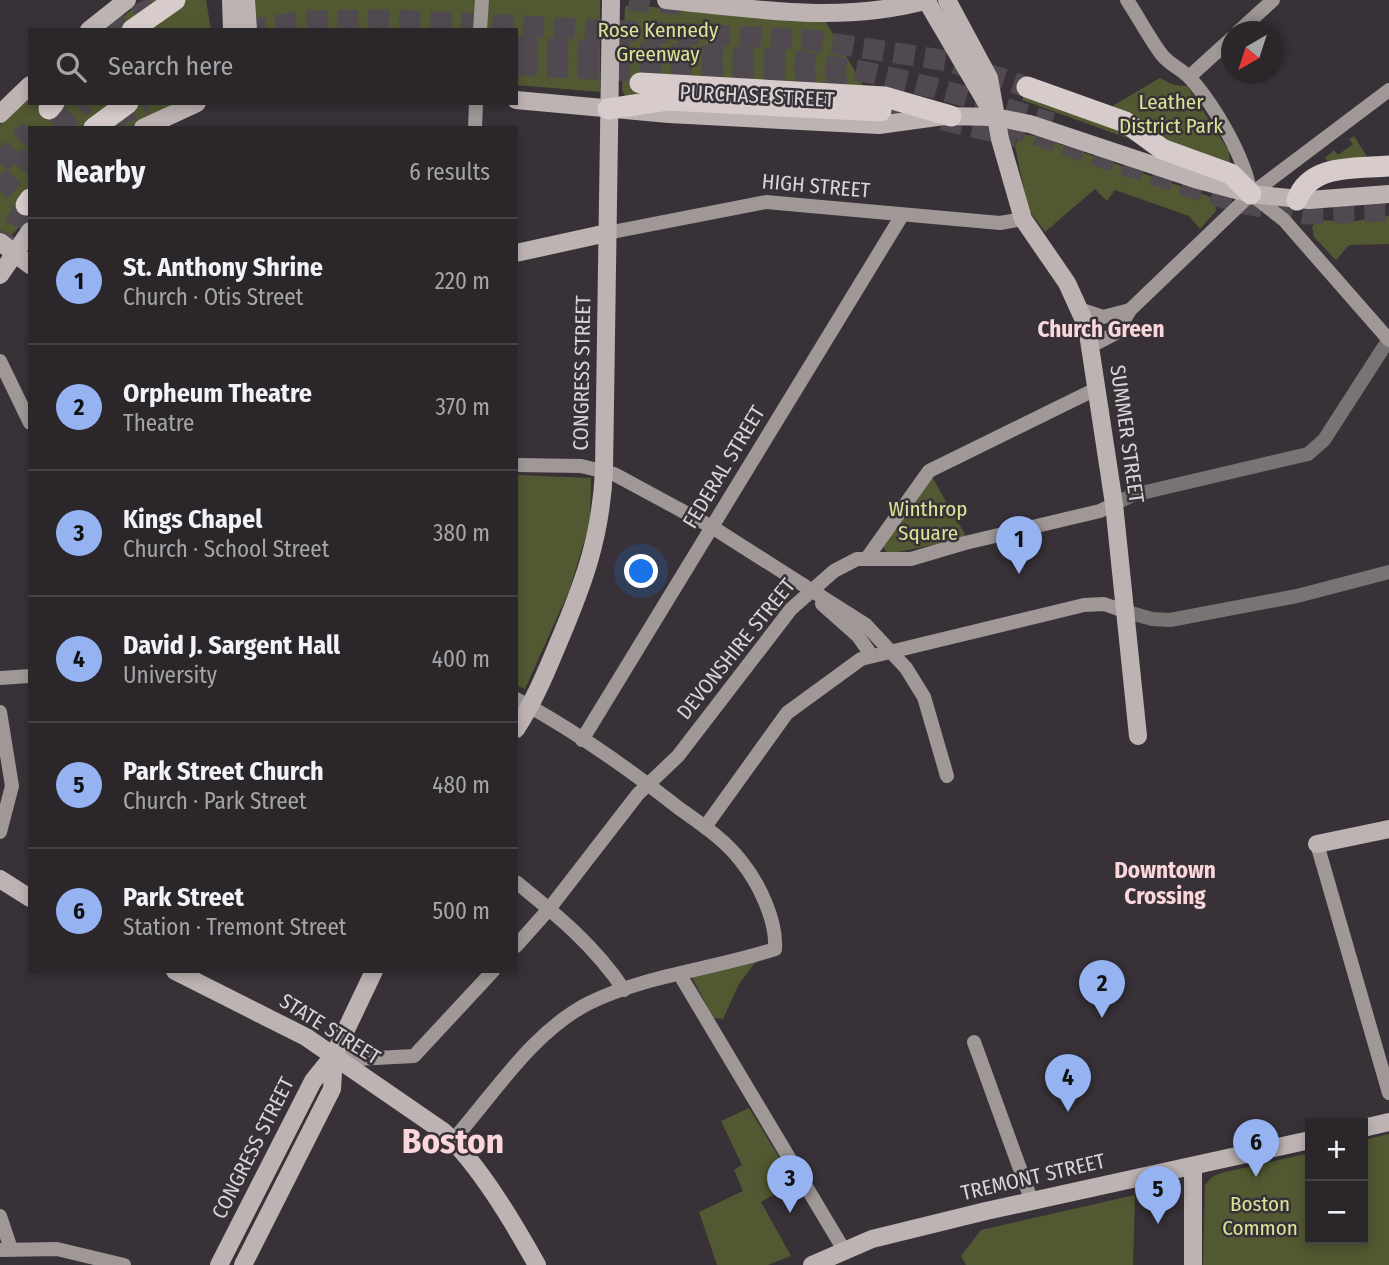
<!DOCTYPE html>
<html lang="en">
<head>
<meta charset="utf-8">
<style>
	body { margin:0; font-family:"Fira Sans Condensed",sans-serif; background:#322e32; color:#f1f3f6 }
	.controls { position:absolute; right:21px; bottom:21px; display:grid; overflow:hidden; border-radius:0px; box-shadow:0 4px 10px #0003 }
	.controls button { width:63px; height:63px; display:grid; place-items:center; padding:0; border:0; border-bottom:2px solid #464347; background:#2a262a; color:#f1f3f6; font:35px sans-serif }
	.compass { position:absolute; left:1221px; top:21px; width:63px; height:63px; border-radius:50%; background:#2a262a; box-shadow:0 4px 10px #0003; rotate:219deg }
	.you { position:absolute; left:642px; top:572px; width:24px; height:24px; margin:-18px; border:5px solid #fff; border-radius:50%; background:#1a73e8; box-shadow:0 0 0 10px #1a73e833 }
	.badge { display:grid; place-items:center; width:46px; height:46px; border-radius:50%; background:#95b2f1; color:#111; font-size:23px; font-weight:700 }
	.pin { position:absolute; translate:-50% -58px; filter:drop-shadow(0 2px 4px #0008) }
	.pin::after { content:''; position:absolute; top:37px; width:24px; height:21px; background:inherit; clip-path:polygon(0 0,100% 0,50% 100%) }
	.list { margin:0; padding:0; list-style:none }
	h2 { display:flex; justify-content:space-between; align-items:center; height:91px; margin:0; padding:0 28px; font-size:30px }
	h2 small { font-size:23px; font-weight:400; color:#a5a5a8 }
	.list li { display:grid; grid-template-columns:46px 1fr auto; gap:21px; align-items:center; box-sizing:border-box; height:126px; padding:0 28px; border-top:2px solid #464347 }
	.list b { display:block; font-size:26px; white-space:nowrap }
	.list p { margin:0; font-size:23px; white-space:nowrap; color:#a5a5a8 }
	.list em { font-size:23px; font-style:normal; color:#a5a5a8 }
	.icon { flex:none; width:38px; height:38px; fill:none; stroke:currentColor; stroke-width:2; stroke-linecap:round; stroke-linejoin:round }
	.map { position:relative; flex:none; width:1389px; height:1265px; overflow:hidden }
	.search { position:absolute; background:#2a262a; box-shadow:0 4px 10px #0003; left:28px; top:28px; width:490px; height:77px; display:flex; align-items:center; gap:18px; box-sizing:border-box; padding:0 24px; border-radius:0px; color:#a5a5a8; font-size:26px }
	.panel { position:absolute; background:#2a262a; box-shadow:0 4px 10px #0003; left:28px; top:126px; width:490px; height:847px; border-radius:0px }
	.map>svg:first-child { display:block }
</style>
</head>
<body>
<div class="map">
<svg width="1389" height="1265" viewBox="0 0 1389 1265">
	<rect width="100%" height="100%" fill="#383238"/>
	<g fill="#525831">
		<polygon points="144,0 206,0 211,30 106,30"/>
		<polygon points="249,0 600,0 600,92 516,85 516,30 251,30"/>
		<polygon points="629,5 826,22 866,90 625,96 622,90 625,7"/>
		<polygon points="1160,78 1174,85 1187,86 1229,151 1230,164 1170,146 1112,110 1114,105"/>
		<polygon points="1024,94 1130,135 1127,138 1022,100"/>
		<polygon points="30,97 30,103 176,103 129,128 30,128 30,215 8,239 0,233 0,125"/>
		<polygon points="1020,134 1036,136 1208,196 1215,202 1216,211 1200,229 1189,216 1115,190 1107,201 1095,189 1045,232 1028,209 1015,146"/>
		<polygon points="1354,136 1369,160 1329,163 1325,158 1334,150 1338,155 1353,144 1349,139"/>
		<polygon points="1389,216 1389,244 1349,245 1336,260 1314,237 1312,226 1320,220 1350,222"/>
		<polygon points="516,475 591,478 590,523 569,591 525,689 516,685"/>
		<polygon points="932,477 967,538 888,554 882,545"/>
		<polygon points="757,960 739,984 723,1019 713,1018 692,977"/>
		<polygon points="749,1108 794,1182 761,1202 791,1256 768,1265 717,1265 699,1212 743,1191 734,1170 742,1165 721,1121"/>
		<polygon points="1389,1134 1389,1265 1203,1265 1205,1185 1212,1177 1221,1173 1310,1153 1310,1239 1363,1239 1363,1140"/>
		<polygon points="1135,1195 1133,1265 966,1265 961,1256 981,1230"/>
	</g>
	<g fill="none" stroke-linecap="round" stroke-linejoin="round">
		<g stroke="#504a50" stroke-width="21" stroke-dasharray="21 10" stroke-linecap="butt">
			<polyline points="629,0 685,5"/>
			<polyline points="107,30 160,4"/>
			<polyline points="245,30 304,21 396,20 811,40 948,61 1027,87"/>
			<path d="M 516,47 L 791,60 C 882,71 965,95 1052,123"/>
			<polyline points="516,65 791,79 856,87"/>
			<polyline points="881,111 926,116 1017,137"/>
			<polyline points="114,118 145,103"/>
			<polyline points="1006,125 1239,203 1303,214 1389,211"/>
			<polyline points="56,128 85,103"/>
			<polyline points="0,164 30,129"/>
			<polyline points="0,192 30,154"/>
			<polyline points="0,253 26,205"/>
		</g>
		<g stroke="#797474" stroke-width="14">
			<polyline points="1114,504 1133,495 1308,454 1324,440 1389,339"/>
			<polyline points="1124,611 1152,619 1170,620 1297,596 1389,572"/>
		</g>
		<g stroke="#9f9897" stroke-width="14">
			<path d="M 1127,0 C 1139,18 1149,38 1162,55 C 1170,65 1183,70 1191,79 C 1216,108 1244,156 1251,194 L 1284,220 L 1389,340"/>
			<polyline points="480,30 482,0"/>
			<polyline points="1238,32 1273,0"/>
			<polyline points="1189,77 1232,38"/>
			<polyline points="475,128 476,103"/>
			<polyline points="607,233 766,202 1000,223 1023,219"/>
			<polyline points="1082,310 1103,317 1130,310"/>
			<polyline points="1091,346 1116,333 1130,310 1251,194 1389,90"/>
			<polyline points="0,361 30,423"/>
			<polyline points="516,465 581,466 614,474 712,527 866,625 906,668 924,697 947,776"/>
			<polyline points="867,558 929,471 1098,388"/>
			<polyline points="822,604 858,636 872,656"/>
			<polyline points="0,678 30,676"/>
			<polyline points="0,712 12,786 0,832"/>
			<polyline points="582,740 901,217"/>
			<polyline points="705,827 787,713 861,659 1084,605 1104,604 1124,611"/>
			<polyline points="1317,844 1389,1093"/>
			<path d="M 516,882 C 557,915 595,946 624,990"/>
			<polyline points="516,946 549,909 638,794 678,756 791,609 834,571 857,559 911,559 965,543 1100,511 1114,504"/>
			<polyline points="680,975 844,1250"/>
			<polyline points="974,1042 1032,1202"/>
			<polyline points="335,1056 357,1059 414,1056 493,971"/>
			<path d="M 453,1140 C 494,1094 532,1032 589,1003 C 646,975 714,969 775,949 C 777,921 759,883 741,861 C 725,840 701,824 680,809 C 629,769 574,730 516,699"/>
			<polyline points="0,1216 11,1249"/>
			<polyline points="0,1250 57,1249 124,1265"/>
		</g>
		<g stroke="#bdb3b2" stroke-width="18">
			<polyline points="231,0 232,30"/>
			<polyline points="246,0 248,30"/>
			<path d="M 666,0 C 754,9 841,24 928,0"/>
			<polyline points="926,0 993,114"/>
			<polyline points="947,0 989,78 1000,139 1023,219 1067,283 1087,327 1114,504 1138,736"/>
			<polyline points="89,30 127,0"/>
			<polyline points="516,100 669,114 879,125 944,116 995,117 1030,124 1195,179 1251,194 1309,200 1389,194"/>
			<polyline points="0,114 30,85"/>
			<polyline points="143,128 197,103"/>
			<polyline points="0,242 30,265"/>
			<polyline points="516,253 607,233"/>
			<polyline points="0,275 30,231"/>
			<path d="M 516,729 C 533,703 545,675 557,646 C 583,585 601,538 604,470 L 611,0"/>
			<polyline points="1317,844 1389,829"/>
			<polyline points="0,879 30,898"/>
			<path d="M 175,971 L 306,1037 L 444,1132 C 480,1166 513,1222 537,1265"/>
			<polyline points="1363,1128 1389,1122"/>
			<polyline points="219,1265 313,1081 334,1055 374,971"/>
			<polyline points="243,1265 332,1089 334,1055"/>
			<polyline points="812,1265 872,1239 986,1211 1310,1140"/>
			<polyline points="1193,1265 1193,1166"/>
		</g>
		<g stroke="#d7cccb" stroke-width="21">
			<polyline points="132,30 175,0"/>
			<polyline points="640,83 885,97 951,116"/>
			<polyline points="1027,87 1125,122 1162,149 1231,174 1251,194"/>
			<polyline points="49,109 54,103"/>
			<polyline points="608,109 667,100 881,111"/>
			<polyline points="94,128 128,103"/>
			<path d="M 1297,200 C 1310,163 1358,169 1389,166"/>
			<polyline points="26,205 30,199"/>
		</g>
	</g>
	<g text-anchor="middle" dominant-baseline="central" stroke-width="5" stroke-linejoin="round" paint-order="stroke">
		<g font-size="21" fill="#d8e496" stroke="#383238">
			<text x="658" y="30">Rose Kennedy<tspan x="658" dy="24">Greenway</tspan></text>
			<text x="1171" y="102">Leather<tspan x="1171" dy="24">District Park</tspan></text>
			<text x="928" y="509">Winthrop<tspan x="928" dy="24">Square</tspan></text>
			<text x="1260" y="1204">Boston<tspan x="1260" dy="24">Common</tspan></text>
		</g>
		<g font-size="21" fill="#d8d4d8" stroke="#383238">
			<text transform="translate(757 96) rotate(3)">PURCHASE STREET</text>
			<text transform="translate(816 186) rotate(5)">HIGH STREET</text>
			<text transform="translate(582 373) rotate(-89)">CONGRESS STREET</text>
			<text transform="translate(1127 434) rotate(82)">SUMMER STREET</text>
			<text transform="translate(724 467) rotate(-59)">FEDERAL STREET</text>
			<text transform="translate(736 649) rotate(-51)">DEVONSHIRE STREET</text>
			<text transform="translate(330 1029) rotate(32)">STATE STREET</text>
			<text transform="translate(253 1148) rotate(-63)">CONGRESS STREET</text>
			<text transform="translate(1033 1177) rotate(-13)">TREMONT STREET</text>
		</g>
		<g font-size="23" font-weight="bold" fill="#fbd7db" stroke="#383238">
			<text x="1101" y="329">Church Green</text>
			<text x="1165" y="870">Downtown<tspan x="1165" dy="26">Crossing</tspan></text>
		</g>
		<g font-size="35" font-weight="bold" fill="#fbd7db" stroke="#383238">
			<text x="453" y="1141">Boston</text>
		</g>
	</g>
</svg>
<div class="controls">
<button>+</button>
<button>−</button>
</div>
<svg class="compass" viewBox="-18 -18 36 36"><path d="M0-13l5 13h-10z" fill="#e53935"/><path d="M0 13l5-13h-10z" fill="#a5a5a8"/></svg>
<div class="you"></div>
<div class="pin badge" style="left:1019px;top:574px">1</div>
<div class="pin badge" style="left:1102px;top:1018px">2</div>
<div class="pin badge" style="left:790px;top:1213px">3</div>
<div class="pin badge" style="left:1068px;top:1112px">4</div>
<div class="pin badge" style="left:1158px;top:1224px">5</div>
<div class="pin badge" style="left:1256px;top:1177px">6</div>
<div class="search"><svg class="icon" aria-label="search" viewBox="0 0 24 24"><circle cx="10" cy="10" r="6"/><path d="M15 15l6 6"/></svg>Search here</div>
<section class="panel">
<h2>Nearby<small>6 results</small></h2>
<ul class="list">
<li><span class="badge">1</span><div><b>St. Anthony Shrine</b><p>Church · Otis Street</p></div><em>220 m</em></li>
<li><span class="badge">2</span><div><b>Orpheum Theatre</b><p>Theatre</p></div><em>370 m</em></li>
<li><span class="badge">3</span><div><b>Kings Chapel</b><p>Church · School Street</p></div><em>380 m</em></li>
<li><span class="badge">4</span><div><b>David J. Sargent Hall</b><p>University</p></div><em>400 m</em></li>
<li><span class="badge">5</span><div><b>Park Street Church</b><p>Church · Park Street</p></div><em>480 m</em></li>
<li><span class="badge">6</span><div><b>Park Street</b><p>Station · Tremont Street</p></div><em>500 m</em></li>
</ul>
</section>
</div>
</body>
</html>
